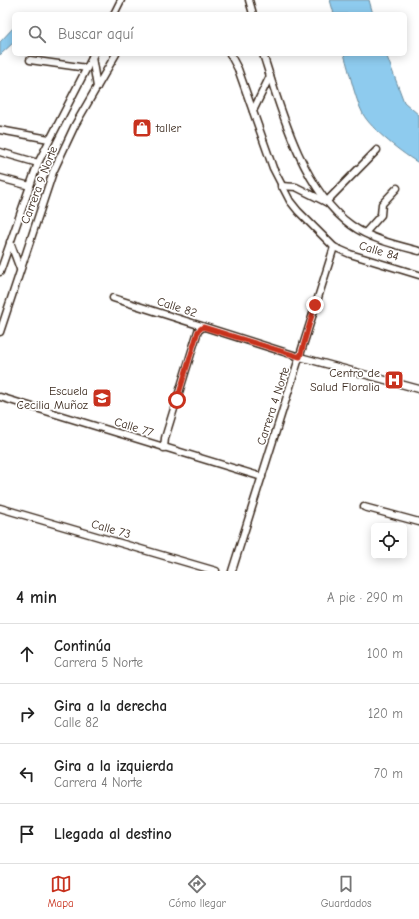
<!DOCTYPE html>
<html lang="es">
<head>
<meta charset="utf-8">
<style>
	body { margin:0; font-family:"Comic Neue",sans-serif; background:#f6f6f6; color:#222 }
	.controls { position:absolute; right:12px; bottom:12px; display:grid; overflow:hidden; border-radius:6px; box-shadow:0 2px 10px #0003 }
	.controls button { width:36px; height:36px; display:grid; place-items:center; padding:0; border:0; border-bottom:1px solid #e0e0e0; background:#fff; color:#222; font:20px sans-serif }
	.stop { position:absolute; width:12px; height:12px; margin:-9px; border:3px solid #c8321e; border-radius:50%; background:#fff }
	.stop.end { background:#c8321e; border-color:#fff; box-shadow:0 1px 4px #0008 }
	.list { margin:0; padding:0; list-style:none }
	h2 { display:flex; justify-content:space-between; align-items:center; height:52px; margin:0; padding:0 16px; font-size:17px }
	h2 small { font-size:13px; font-weight:400; color:#767676 }
	.list li { display:grid; grid-template-columns:26px 1fr auto; gap:12px; align-items:center; box-sizing:border-box; height:60px; padding:0 16px; border-top:1px solid #e0e0e0 }
	.list b { display:block; font-size:15px; white-space:nowrap }
	.list p { margin:0; font-size:13px; white-space:nowrap; color:#767676 }
	.list em { font-size:13px; font-style:normal; color:#767676 }
	.icon { flex:none; width:22px; height:22px; fill:none; stroke:currentColor; stroke-width:2; stroke-linecap:round; stroke-linejoin:round }
	.map { position:relative; flex:none; width:419px; height:571px; overflow:hidden }
	.search { position:absolute; background:#fff; box-shadow:0 2px 10px #0003; left:12px; right:12px; top:12px; height:44px; display:flex; align-items:center; gap:10px; box-sizing:border-box; padding:0 14px; border-radius:6px; color:#767676; font-size:15px }
	.sheet { height:292px; background:#fff }
	nav { display:flex; justify-content:space-around; align-items:center; box-sizing:border-box; height:56px; border-top:1px solid #e0e0e0; background:#fff; font-size:11px; color:#767676 }
	nav a { display:grid; justify-items:center; gap:2px }
	nav .on { color:#c8321e }
	.map>svg:first-child { display:block }
</style>
</head>
<body>
<div class="map">
<svg width="419" height="571" viewBox="0 0 419 571">
	<rect width="100%" height="100%" fill="#fff"/>
	<filter id="ink" filterUnits="userSpaceOnUse"><feTurbulence type="fractalNoise" baseFrequency=".025" numOctaves="2"/><feDisplacementMap in="SourceGraphic" scale="8" xChannelSelector="R" yChannelSelector="G"/><feConvolveMatrix kernelMatrix="1 2 1 2 8 2 1 2 1" color-interpolation-filters="sRGB"/></filter>
	<g filter="url(#ink)">
		<g fill="#8ecbee" stroke="#6d8b9b">
			<polygon points="330,0 369,0 373,14 334,14"/>
			<polygon points="14,27 14,42 0,55 0,42"/>
			<path d="M 344,54 L 386,54 L 404,102 L 419,115 L 419,163 C 405,156 370,128 363,114 C 354,96 350,73 344,54 Z"/>
		</g>
		<g fill="none" stroke-linecap="round" stroke-linejoin="round">
			<defs>
				<g id="minor">
					<polyline points="249,0 253,14"/>
					<polyline points="114,14 121,0"/>
					<polyline points="230,54 238,69 273,168 290,201 298,211 334,247 350,254 419,275"/>
					<path d="M 263,54 C 280,108 303,191 351,225 C 370,239 396,245 419,251"/>
					<polyline points="92,57 97,87"/>
					<polyline points="30,60 87,68"/>
					<polyline points="253,111 270,76"/>
					<polyline points="0,130 49,139"/>
					<polyline points="0,152 38,163"/>
					<polyline points="0,178 30,186"/>
					<polyline points="281,186 296,187 326,202"/>
					<polyline points="326,202 377,150"/>
					<polyline points="365,233 381,215 382,204 397,188"/>
					<polyline points="10,242 20,269"/>
					<polyline points="0,272 38,163 94,54"/>
					<polyline points="113,298 300,357 419,389"/>
					<polyline points="0,332 53,172 75,125 116,54"/>
					<polyline points="0,397 262,477"/>
					<polyline points="164,448 165,438 198,331 203,327"/>
					<polyline points="364,507 419,522"/>
					<polyline points="0,508 216,571"/>
					<polyline points="232,571 334,247"/>
				</g>
			</defs>
			<use href="#minor" stroke="#3b2a1e" stroke-width="9"/>
			<use href="#minor" stroke="#fff" stroke-width="6"/>
		</g>
	</g>
	<g fill="none" stroke-linecap="round" stroke-linejoin="round" filter="url(#ink)">
		<polyline stroke="#c8321e" stroke-width="5" points="177,400 198,331 203,327 300,357 315,305"/>
	</g>
	<defs>
		<symbol id="shop-square" viewBox="-11 -11 22 22"><rect x="-9" y="-9" width="18" height="18" rx="4" fill="#c8321e" stroke="#fff"/><path d="M-5-2.5h2.3a2.7 3.5 0 0 1 5.4 0H5L5.5 6h-11ZM-1.5-2.5h3a1.5 2.3 0 0 0-3 0Z" fill="#fff"/></symbol>
		<symbol id="hospital-square" viewBox="-11 -11 22 22"><rect x="-9" y="-9" width="18" height="18" rx="4" fill="#c8321e" stroke="#fff"/><path d="M-5-5h3v3.5h4V-5h3V5h-3V1.5h-4V5h-3Z" fill="#fff"/></symbol>
		<symbol id="school-square" viewBox="-11 -11 22 22"><rect x="-9" y="-9" width="18" height="18" rx="4" fill="#c8321e" stroke="#fff"/><path d="M0-5L7-2L0 1L-7-2ZM-4 1L0 2.5L4 1V4Q0 6-4 4Z" fill="#fff"/></symbol>
	</defs>
	<g fill-rule="evenodd">
		<use href="#shop-square" x="131" y="117" width="22" height="22"/>
		<use href="#hospital-square" x="383" y="369" width="22" height="22"/>
		<use href="#school-square" x="91" y="387" width="22" height="22"/>
	</g>
	<g text-anchor="middle" dominant-baseline="central" stroke-width="3.5" stroke-linejoin="round" paint-order="stroke">
		<g font-size="12" fill="#3b2a1e" stroke="#fff" text-anchor="end">
			<text x="156" y="128" text-anchor="start">taller</text>
			<text x="380" y="373">Centro de<tspan x="380" dy="14">Salud Floralia</tspan></text>
			<text x="88" y="391">Escuela<tspan x="88" dy="14">Cecilia Muñoz</tspan></text>
		</g>
		<g font-size="12" fill="#3b2a1e" stroke="#fff">
			<text transform="translate(39 185) rotate(-69)">Carrera 9 Norte</text>
			<text transform="translate(379 251) rotate(17)">Calle 84</text>
			<text transform="translate(177 307) rotate(18)">Calle 82</text>
			<text transform="translate(273 406) rotate(-72)">Carrera 4 Norte</text>
			<text transform="translate(134 427) rotate(17)">Calle 77</text>
			<text transform="translate(111 529) rotate(16)">Calle 73</text>
		</g>
	</g>
</svg>
<div class="controls">
<button><svg class="icon" aria-label="locate" viewBox="0 0 24 24"><circle cx="12" cy="12" r="6"/><path d="M12 2v4M12 18v4M2 12h4M18 12h4"/></svg></button>
</div>
<div class="stop" style="left:177px;top:400px"></div>
<div class="stop end" style="left:315px;top:305px"></div>
<div class="search"><svg class="icon" aria-label="search" viewBox="0 0 24 24"><circle cx="10" cy="10" r="6"/><path d="M15 15l6 6"/></svg>Buscar aquí</div>
</div>
<section class="sheet">
<h2>4 min<small>A pie · 290 m</small></h2>
<ul class="list">
<li><svg class="icon" aria-label="ahead" viewBox="0 0 24 24"><path d="M12 20V5M6 11l6-6 6 6"/></svg><div><b>Continúa</b><p>Carrera 5 Norte</p></div><em>100 m</em></li>
<li><svg class="icon" aria-label="right" viewBox="0 0 24 24"><path d="M7 20v-9h11M14 6l5 5-5 5"/></svg><div><b>Gira a la derecha</b><p>Calle 82</p></div><em>120 m</em></li>
<li><svg class="icon" aria-label="left" viewBox="0 0 24 24"><path d="M17 20v-9H6M10 6l-5 5 5 5"/></svg><div><b>Gira a la izquierda</b><p>Carrera 4 Norte</p></div><em>70 m</em></li>
<li><svg class="icon" aria-label="arrive" viewBox="0 0 24 24"><path d="M6 21V4h12l-3 4 3 4H6"/></svg><div><b>Llegada al destino</b></div></li>
</ul>
</section>
<nav>
<a class="on"><svg class="icon" aria-label="map" viewBox="0 0 24 24"><path d="M3 6l6-2 6 2 6-2v14l-6 2-6-2-6 2zM9 4v14M15 6v14"/></svg>Mapa</a>
<a><svg class="icon" aria-label="directions" viewBox="0 0 24 24"><path d="M12 3l9 9-9 9-9-9zM9 14v-3h6M13 9l2 2-2 2"/></svg>Cómo llegar</a>
<a><svg class="icon" aria-label="saved" viewBox="0 0 24 24"><path d="M7 4h10v16l-5-4-5 4z"/></svg>Guardados</a>
</nav>
</body>
</html>
